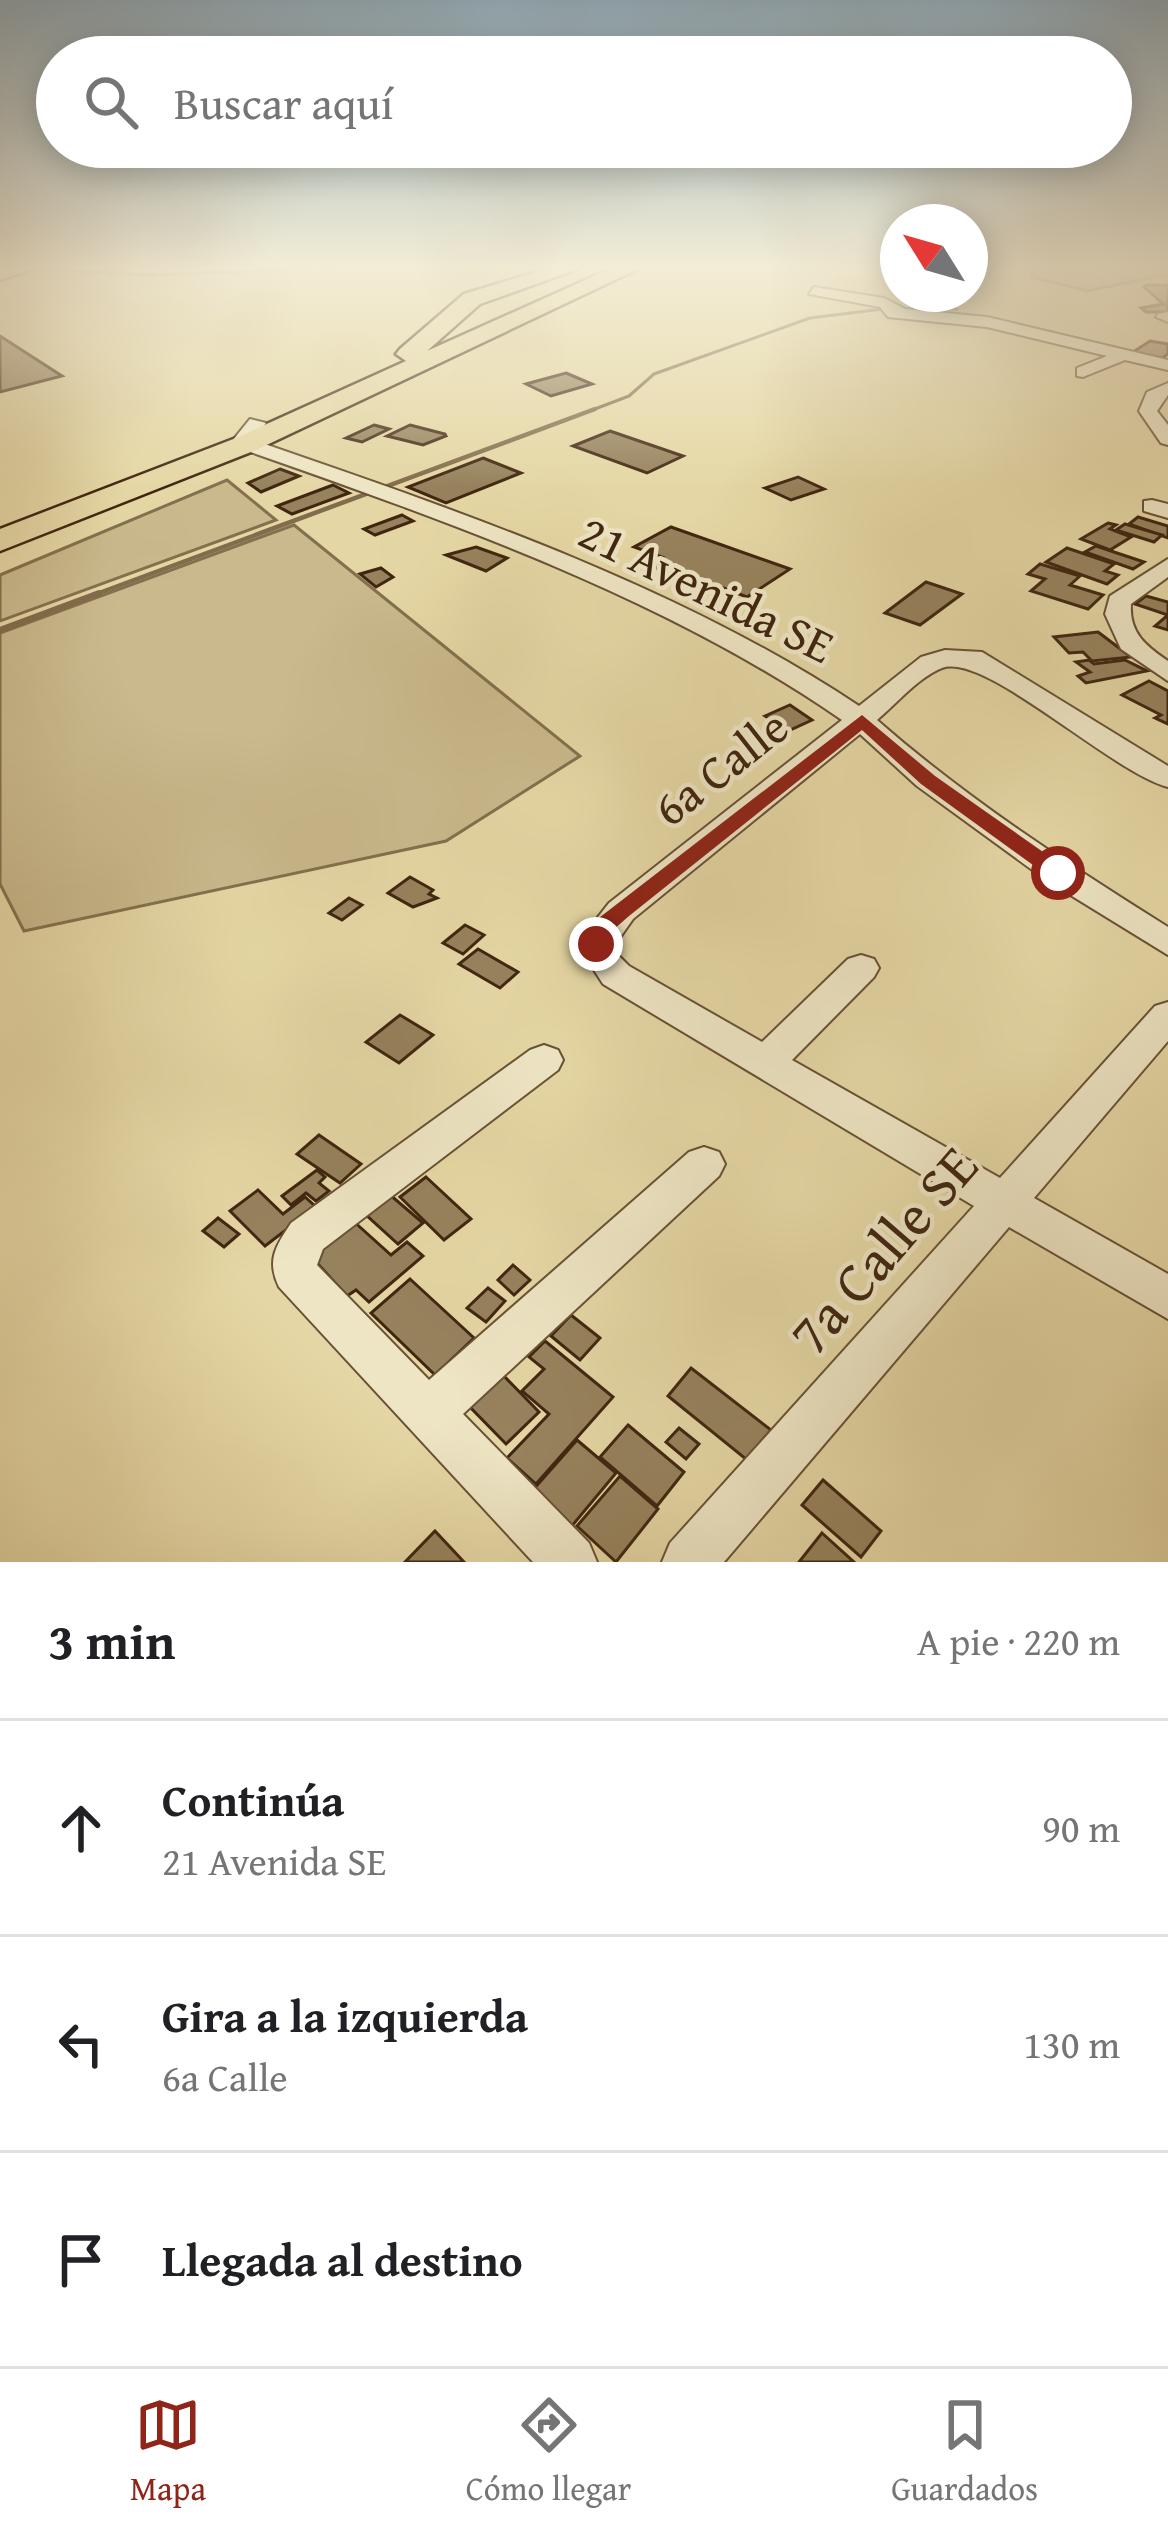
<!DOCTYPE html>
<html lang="es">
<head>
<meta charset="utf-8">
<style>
	body { margin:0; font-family:"Gentium Book Plus",serif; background:#f6f6f6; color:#202124 }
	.compass { position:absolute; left:880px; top:204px; width:108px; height:108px; border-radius:50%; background:#fff; box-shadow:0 6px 30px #0003; rotate:307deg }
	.stop { position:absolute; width:36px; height:36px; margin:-27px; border:9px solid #8f2418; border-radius:50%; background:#fff }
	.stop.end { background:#8f2418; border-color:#fff; box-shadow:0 3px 12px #0008 }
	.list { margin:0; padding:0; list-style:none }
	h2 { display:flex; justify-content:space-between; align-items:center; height:156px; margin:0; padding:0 48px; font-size:51px }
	h2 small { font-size:39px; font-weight:400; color:#757577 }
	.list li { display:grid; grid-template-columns:78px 1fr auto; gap:36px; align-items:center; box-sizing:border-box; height:216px; padding:0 48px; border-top:3px solid #e0e0e0 }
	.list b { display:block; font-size:45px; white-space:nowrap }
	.list p { margin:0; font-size:39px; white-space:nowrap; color:#757577 }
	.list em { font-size:39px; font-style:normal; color:#757577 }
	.icon { flex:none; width:66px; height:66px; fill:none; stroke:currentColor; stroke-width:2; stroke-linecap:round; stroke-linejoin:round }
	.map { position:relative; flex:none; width:1168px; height:1562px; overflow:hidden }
	.search { position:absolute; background:#fff; box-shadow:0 6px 30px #0003; left:36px; right:36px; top:36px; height:132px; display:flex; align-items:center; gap:30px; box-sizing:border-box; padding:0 42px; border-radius:66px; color:#757577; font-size:45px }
	.sheet { height:804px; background:#fff }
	nav { display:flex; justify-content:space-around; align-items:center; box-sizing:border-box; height:168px; border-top:3px solid #e0e0e0; background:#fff; font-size:33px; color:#757577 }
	nav a { display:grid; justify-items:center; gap:6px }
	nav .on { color:#8f2418 }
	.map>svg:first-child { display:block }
</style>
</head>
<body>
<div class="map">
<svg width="1168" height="1562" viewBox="0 0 1168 1562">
	<rect width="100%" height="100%" fill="#e5d7a5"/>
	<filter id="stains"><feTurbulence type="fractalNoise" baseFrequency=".00167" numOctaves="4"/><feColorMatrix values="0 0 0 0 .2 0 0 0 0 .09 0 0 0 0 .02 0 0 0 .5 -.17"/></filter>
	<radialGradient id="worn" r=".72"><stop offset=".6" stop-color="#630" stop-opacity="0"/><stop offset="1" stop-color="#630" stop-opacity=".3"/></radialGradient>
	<g fill="#c9b98c" stroke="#84704e" stroke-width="3">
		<polygon points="1032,269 1168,269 1168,274 1087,291 1032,277"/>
		<polygon points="227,480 276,520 0,621 0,575"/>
		<polygon points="294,525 580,756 446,841 24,931 0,884 0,633"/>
	</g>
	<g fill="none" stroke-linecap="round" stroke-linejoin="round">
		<g stroke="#816c4b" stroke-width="3">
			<polyline points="34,269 149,275 310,269"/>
			<polyline points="321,269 337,269"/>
			<polyline points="587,412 629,396 654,374 810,318 883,309 957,309"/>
		</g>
		<polyline stroke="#816c4b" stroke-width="4.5" points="91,596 595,409"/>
		<polyline stroke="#816c4b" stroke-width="6" points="0,630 99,593"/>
	</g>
	<g fill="#96825d" stroke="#402610" stroke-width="3">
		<polygon points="1147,285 1168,285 1168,312 1146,312 1141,308 1163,304 1144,287"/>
		<polygon points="0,336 62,376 0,392"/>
		<polygon points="1150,341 1168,344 1168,354 1162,358 1133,352"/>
		<polygon points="566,373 592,384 551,396 526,384"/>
		<polygon points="374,425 389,429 362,442 346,438"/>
		<polygon points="410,425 445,434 446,436 423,445 387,436"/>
		<polygon points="610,431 683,456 647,473 573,446"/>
		<polygon points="483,458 521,473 446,503 408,487"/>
		<polygon points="280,469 299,476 261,492 248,483"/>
		<polygon points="798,477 824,489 791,500 765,488"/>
		<polygon points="333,485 349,493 292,514 277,506"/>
		<polygon points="402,515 413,521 375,535 364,529"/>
		<polygon points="1138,517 1168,526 1168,538 1129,524"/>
		<polygon points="1108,523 1116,525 1110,529 1131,537 1110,550 1081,539"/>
		<polygon points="1125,524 1162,535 1154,542 1116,530"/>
		<polygon points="671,527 790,569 747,597 702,580 697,583 648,565 662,557 634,547"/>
		<polygon points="1096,546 1144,562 1133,569 1085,552"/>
		<polygon points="476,547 507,558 486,571 446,555"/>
		<polygon points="1067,548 1114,564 1105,571 1118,575 1107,584 1046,562"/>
		<polygon points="1040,564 1080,576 1070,585 1103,595 1088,609 1031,591 1045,579 1028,574"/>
		<polygon points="381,568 393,577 376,587 360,574"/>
		<polygon points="926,582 962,594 920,625 885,613"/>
		<polygon points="1146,596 1168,602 1168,630 1155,626 1168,615 1135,604"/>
		<polygon points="1098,632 1131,657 1092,661 1083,652 1069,653 1054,637"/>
		<polygon points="1089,660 1094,664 1125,660 1147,671 1086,683 1078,676 1090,672 1076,662"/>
		<polygon points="1149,681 1168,691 1168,724 1155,718 1161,715 1122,695"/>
		<polygon points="790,705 812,720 788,731 765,716"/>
		<polygon points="410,877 433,890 429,894 437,898 413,907 388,893"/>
		<polygon points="349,898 362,905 342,920 329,913"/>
		<polygon points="465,925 484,935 463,954 443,943"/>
		<polygon points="478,949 518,972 500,988 459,964"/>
		<polygon points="400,1015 433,1035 399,1063 366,1042"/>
		<polygon points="319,1135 361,1164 340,1183 297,1154"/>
		<polygon points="317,1170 325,1177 319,1183 329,1191 316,1201 306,1193 291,1205 282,1196"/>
		<polygon points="426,1177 471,1219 444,1240 400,1197"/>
		<polygon points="258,1190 283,1214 305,1197 316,1207 265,1246 230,1211"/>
		<polygon points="389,1194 423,1223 398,1244 365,1214"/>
		<polygon points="218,1218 239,1234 224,1247 203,1231"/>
		<polygon points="351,1219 391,1255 407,1242 423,1256 369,1302 356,1290 347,1296 308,1253"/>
		<polygon points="513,1265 530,1280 514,1295 498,1280"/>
		<polygon points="410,1279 474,1338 435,1375 371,1313"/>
		<polygon points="488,1288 505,1301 486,1322 467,1308"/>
		<polygon points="571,1315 600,1338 580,1360 551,1336"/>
		<polygon points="545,1341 613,1397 536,1484 507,1458 549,1414 522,1391 544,1369 529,1357"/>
		<polygon points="691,1368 771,1430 747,1460 668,1396"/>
		<polygon points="501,1373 539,1412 506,1444 467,1404"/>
		<polygon points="628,1425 684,1472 657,1506 600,1457"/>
		<polygon points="679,1428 699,1444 686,1459 666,1442"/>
		<polygon points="577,1440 616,1473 571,1527 532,1491"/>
		<polygon points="620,1476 658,1509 616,1562 577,1526"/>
		<polygon points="823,1480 881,1531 861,1557 802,1505"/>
		<polygon points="435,1531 464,1562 405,1562"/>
		<polygon points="822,1533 854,1562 799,1562"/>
	</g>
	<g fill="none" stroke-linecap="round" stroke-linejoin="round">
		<defs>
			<g id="minor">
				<polygon points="814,287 884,298 905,309 987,317 1168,360 1168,370 1125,360 1083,377 1077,376 1077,368 1107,356 987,327 888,317 880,307 809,294"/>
				<polygon points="1168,312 1168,322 1156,317 1158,314"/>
				<polygon points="1168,383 1168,395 1157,411 1168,425 1168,445 1161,443 1139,411 1147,392"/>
				<path d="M 250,419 L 266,423 L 253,440 C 458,511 678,585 859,706 L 921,657 L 945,650 L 982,652 L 1168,766 L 1168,787 C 1112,773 986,652 942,668 C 920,676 896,704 877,720 C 967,799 1066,863 1168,927 L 1168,955 L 1046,880 L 917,786 L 860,734 L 633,919 L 616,943 L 618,955 L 629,966 L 762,1042 L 848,959 L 861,955 L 874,959 L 879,968 L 874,977 L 792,1060 L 1000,1178 L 1155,1006 L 1168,1002 L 1168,1041 L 1034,1198 L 1168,1274 L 1168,1319 L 1009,1227 L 724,1562 L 662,1562 L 670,1543 L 974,1206 L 603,984 L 581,950 L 584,935 L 609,903 L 842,720 C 663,596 444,520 239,448 L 233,440 Z"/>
				<polygon points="1152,500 1168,504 1168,518 1144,511 1144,501"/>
				<path d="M 1168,559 L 1168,577 L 1131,604 C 1129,633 1146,646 1168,661 L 1168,681 L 1121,649 L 1105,614 L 1110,596 Z"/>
				<path d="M 544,1045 L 558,1050 L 563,1060 L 558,1070 L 323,1249 L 317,1265 L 429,1380 L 689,1152 L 704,1147 L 719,1152 L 725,1164 L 719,1176 L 463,1414 L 589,1543 L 597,1562 L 533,1562 L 279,1287 C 266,1260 276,1246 291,1223 L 530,1050 Z"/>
			</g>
			<polygon id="major" points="0,269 33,269 0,280"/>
			<polygon id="highway" points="546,269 578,269 480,304 427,351 610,269 638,269 256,450 0,551 0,529 236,438 406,361 396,354 400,349 464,294"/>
		</defs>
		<use href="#minor" stroke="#695235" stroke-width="4"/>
		<use href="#major" stroke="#402610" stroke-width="5"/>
		<use href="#highway" stroke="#402610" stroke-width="5"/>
		<use href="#minor" fill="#eee5c4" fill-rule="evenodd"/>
		<use href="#major" fill="#e5d7a5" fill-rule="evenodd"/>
		<use href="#highway" fill="#e5d7a5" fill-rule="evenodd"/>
	</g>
	<linearGradient id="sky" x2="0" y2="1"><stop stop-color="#90aab9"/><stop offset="0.55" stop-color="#f3edd6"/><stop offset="1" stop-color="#f3edd6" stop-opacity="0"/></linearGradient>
	<rect width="1168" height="487" fill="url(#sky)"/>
	<polygon fill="#8f2418" points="862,715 935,776 1066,868 1066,878 1051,878 921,784 862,730 629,916 613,930 604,950 587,950 584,944 595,921"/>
	<g text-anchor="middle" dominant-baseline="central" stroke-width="9" stroke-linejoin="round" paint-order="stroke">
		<g font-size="48" fill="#402610" stroke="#eee5c4">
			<text transform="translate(707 588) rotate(26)">21 Avenida SE</text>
			<text transform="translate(720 767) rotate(-38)">6a Calle</text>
		</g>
		<g font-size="57" fill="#402610" stroke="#eee5c4">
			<text transform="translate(882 1249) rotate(-49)">7a Calle SE</text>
		</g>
	</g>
	<rect width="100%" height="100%" filter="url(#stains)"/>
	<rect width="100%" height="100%" fill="url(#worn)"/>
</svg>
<svg class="compass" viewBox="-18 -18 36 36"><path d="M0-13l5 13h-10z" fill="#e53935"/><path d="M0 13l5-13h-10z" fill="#757577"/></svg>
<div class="stop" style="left:1058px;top:873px"></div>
<div class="stop end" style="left:596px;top:944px"></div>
<div class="search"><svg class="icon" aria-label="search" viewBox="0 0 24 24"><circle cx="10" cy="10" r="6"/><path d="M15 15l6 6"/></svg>Buscar aquí</div>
</div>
<section class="sheet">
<h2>3 min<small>A pie · 220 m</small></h2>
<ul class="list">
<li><svg class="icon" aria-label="ahead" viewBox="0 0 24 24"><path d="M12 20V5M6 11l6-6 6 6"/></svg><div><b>Continúa</b><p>21 Avenida SE</p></div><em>90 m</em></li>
<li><svg class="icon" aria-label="left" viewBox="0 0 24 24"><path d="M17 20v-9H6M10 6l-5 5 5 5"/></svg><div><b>Gira a la izquierda</b><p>6a Calle</p></div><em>130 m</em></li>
<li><svg class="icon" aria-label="arrive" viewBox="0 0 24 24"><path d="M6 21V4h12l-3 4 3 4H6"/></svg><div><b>Llegada al destino</b></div></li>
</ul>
</section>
<nav>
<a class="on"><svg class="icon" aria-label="map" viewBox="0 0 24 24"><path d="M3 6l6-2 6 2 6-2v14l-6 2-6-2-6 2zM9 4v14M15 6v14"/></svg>Mapa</a>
<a><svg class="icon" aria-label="directions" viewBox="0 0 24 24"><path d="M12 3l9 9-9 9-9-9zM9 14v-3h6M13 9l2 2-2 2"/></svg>Cómo llegar</a>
<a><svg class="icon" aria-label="saved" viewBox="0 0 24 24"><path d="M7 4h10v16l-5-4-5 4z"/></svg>Guardados</a>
</nav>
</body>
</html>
